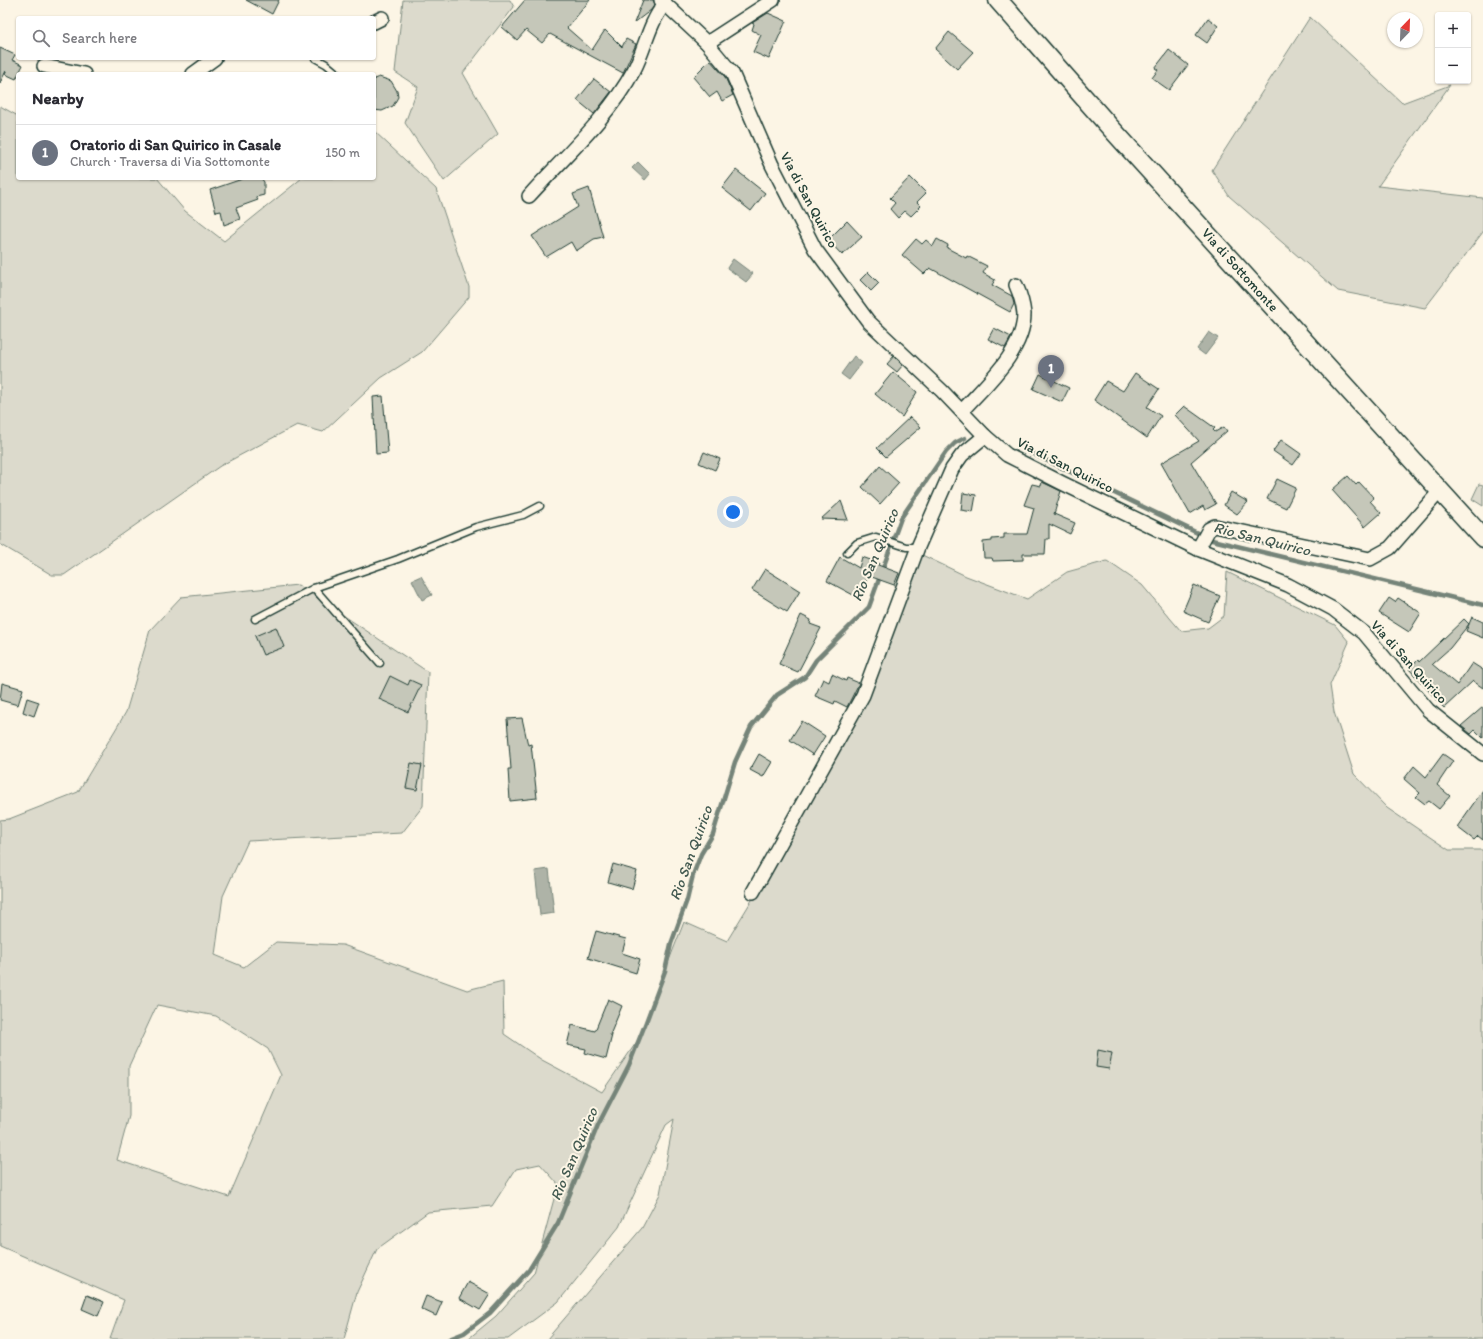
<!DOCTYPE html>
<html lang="en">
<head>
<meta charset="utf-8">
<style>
	body { margin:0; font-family:Itim,sans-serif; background:#f7f7f7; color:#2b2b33 }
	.controls { position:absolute; right:12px; top:12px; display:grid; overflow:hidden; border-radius:4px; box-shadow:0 1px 3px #0004 }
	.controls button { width:36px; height:36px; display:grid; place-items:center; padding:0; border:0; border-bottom:1px solid #e1e1e2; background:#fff; color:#2b2b33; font:20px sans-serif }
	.compass { position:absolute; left:1387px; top:12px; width:36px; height:36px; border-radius:50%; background:#fff; box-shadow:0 1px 3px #0004; rotate:23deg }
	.you { position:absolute; left:733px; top:512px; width:14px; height:14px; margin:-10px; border:3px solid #fff; border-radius:50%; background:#1a73e8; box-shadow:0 0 0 6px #1a73e833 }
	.badge { display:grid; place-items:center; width:26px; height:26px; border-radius:50%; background:#1f3d34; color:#fff; font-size:13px; font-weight:700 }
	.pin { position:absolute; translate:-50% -33px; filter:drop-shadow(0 1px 2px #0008) }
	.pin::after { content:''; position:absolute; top:21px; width:14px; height:12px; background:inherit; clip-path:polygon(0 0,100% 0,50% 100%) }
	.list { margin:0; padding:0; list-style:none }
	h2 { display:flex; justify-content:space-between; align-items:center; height:52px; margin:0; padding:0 16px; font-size:17px }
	h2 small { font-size:13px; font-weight:400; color:#7c7c81 }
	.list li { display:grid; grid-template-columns:26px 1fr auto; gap:12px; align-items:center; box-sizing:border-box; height:56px; padding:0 16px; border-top:1px solid #e1e1e2 }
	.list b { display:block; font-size:15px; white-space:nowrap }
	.list p { margin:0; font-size:13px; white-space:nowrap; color:#7c7c81 }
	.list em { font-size:13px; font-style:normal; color:#7c7c81 }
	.icon { flex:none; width:22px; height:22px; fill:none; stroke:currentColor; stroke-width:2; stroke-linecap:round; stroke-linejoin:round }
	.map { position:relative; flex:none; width:1483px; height:1339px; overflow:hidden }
	.search { position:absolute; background:#fff; box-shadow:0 1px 3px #0004; left:16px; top:16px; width:360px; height:44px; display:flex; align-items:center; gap:10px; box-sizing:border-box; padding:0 14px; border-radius:4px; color:#7c7c81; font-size:15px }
	.panel { position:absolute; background:#fff; box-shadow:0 1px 3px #0004; left:16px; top:72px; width:360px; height:108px; border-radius:4px }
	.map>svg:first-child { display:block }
</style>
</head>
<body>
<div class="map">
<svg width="1483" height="1339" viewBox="0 0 1483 1339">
	<rect width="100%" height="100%" fill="#fcf5e5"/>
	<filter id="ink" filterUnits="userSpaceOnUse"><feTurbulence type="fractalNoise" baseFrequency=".025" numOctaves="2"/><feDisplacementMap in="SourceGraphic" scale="8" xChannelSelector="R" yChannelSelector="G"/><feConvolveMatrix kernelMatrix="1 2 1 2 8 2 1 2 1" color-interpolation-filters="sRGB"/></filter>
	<g filter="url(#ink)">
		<g fill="#dcdacc" stroke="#7e8c80" fill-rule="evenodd">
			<polygon points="403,0 510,0 514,7 463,73 498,134 444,181 405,123 418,87 395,72"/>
			<polygon points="1310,17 1402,103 1450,85 1378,186 1483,198 1483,232 1425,308 1338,291 1229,196 1212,170"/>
			<polygon points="0,106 18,116 18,178 157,178 185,211 224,241 302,178 374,178 374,131 436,189 469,287 469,297 422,352 381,378 323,432 297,425 220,466 64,575 52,575 0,544"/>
			<polygon points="1479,484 1483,485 1483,506 1472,499"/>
			<path d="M 920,554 L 966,576 L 1027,599 L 1067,572 L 1107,561 L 1142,585 L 1181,631 L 1208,628 L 1224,616 L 1227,572 L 1335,625 L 1349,642 L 1330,685 L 1334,712 L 1354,774 L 1387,808 L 1449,850 L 1483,850 L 1483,1339 L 547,1339 L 642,1228 L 660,1194 L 674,1119 L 666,1125 L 619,1227 L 558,1302 L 508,1339 L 468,1339 L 496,1316 L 534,1273 L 558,1184 L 540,1164 L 516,1169 L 492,1206 L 428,1212 L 377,1249 L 357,1292 L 344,1339 L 110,1339 L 124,1300 L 0,1246 L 0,820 L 9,819 L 78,792 L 126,712 L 150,630 L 181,597 L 298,585 L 428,672 L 423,806 L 402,833 L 248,841 L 223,896 L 215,955 L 244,967 L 276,942 L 343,945 L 467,990 L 503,981 L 504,1034 L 542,1060 L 602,1092 L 638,1040 L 684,922 L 727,941 L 772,867 L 868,699 ZM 157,1005 L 216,1016 L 268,1049 L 281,1075 L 229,1197 L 117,1160 L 129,1116 L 129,1066 Z"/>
		</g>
		<g fill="#aeb3a7" stroke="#758479">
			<polygon points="638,162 650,174 645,180 632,168"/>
			<polygon points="733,259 753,274 746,282 727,268"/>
			<polygon points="1209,332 1218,338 1205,355 1197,349"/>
			<polygon points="854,356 862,363 849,380 841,374"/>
			<polygon points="421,576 432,595 422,600 412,580"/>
			<polygon points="549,869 554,913 540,915 535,871"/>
		</g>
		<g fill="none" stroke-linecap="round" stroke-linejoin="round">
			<g stroke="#758479" stroke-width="4.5">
				<polyline points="1027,451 1212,540 1483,605"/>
				<polyline points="449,1339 464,1333 490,1313 529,1270 558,1223 598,1125 629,1065 646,1022 665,971 671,944 687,900 693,875 701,854 713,834 735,762 751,727 777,695 805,677 816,660 869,607 901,518 946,452 955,443 965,438"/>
			</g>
		</g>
		<g fill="#c5c7b9" stroke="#1f3d34">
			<polygon points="246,0 279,0 272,14"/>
			<polygon points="525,0 590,0 567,28 592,50 605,30 622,47 626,39 636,44 623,73 550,34 542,43 526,30 517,40 502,27"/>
			<polygon points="643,0 653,0 655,4 651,10 634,23"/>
			<polygon points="768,13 786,21 769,59 753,52 761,35 752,30 754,24 752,23"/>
			<polygon points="1208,18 1218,26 1207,43 1196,35"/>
			<polygon points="949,32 973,52 957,69 935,49"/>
			<polygon points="0,48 15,55 12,60 23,65 16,79 5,74 6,71 0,83"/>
			<polygon points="1169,50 1188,65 1169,90 1152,78 1158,70 1155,68"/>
			<polygon points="710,60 725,77 733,95 722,101 717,92 710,97 693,77"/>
			<polygon points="379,77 391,81 397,91 398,97 393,106 382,111 374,110 374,79"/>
			<polygon points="594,79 611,92 594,114 577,100"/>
			<polygon points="736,170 765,193 751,211 722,188"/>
			<polygon points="910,177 926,193 917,202 921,206 911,216 905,211 898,218 890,209 895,203 890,198"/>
			<polygon points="245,178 261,178 264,182 264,195 256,197 258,200 236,208 240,219 224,225 221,211 216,212 210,190"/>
			<polygon points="589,188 603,237 594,239 576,251 571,242 546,257 532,236 578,207 573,194"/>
			<polygon points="847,221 862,237 842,255 828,240"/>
			<polygon points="916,239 922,244 926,240 933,246 937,239 948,245 947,248 966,258 967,256 987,266 983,273 995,280 992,285 1012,296 1014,304 1010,312 930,268 924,274 902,255"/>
			<polygon points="868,272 879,283 871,291 860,280"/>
			<polygon points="994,328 1011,337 1005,348 988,339"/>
			<polygon points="894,356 903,365 897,372 887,364"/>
			<polygon points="893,372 917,392 902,417 875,394"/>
			<polygon points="1135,373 1159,389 1147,407 1161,416 1147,438 1094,400 1106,381 1123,391"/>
			<polygon points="1040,374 1069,388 1062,402 1033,389"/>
			<polygon points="383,396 388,453 376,454 373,397"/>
			<polygon points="1184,406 1215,428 1213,430 1215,432 1224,427 1227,431 1191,462 1216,504 1205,510 1203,506 1190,514 1161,463 1199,441 1175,415"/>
			<polygon points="910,417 921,427 886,457 877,448"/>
			<polygon points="1281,440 1301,454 1293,465 1273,451"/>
			<polygon points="704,452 720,459 715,470 699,463"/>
			<polygon points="880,466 899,483 880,504 862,487"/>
			<polygon points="1348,476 1356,485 1359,482 1374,498 1370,501 1381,513 1365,527 1332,490"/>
			<polygon points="1277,479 1296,488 1286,508 1267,499"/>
			<polygon points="1042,482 1061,491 1054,514 1075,523 1070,534 1049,524 1049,539 1046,539 1045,554 1023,554 1023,560 993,561 992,558 984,558 983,542 992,541 992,539 1004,538 1004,534 1027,534 1034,508 1024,505 1032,484 1041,486"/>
			<polygon points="1231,492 1248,502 1237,514 1224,505"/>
			<polygon points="963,493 976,495 973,512 961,510"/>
			<polygon points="841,501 848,520 821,519"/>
			<polygon points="840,557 859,568 862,557 879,563 878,565 899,573 894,585 869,576 857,597 827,581"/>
			<polygon points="765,569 800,591 787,612 752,590"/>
			<polygon points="1194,585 1220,596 1208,622 1183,611"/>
			<polygon points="1389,598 1395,602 1398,598 1421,613 1409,632 1379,613"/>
			<polygon points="801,615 811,620 810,624 821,628 798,672 779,664"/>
			<polygon points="1472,617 1483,622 1483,638 1466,631"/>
			<polygon points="1464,619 1469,624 1450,648 1432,664 1457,685 1472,663 1483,670 1483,688 1473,681 1444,708 1409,669 1418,660 1419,662"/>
			<polygon points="276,627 284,647 263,655 255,636"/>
			<polygon points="832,674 846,681 847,678 859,683 847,707 835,701 834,704 815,696 823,679 829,682"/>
			<polygon points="390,676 408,685 410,680 421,685 408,712 379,699"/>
			<polygon points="2,683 23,689 18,705 0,700"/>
			<polygon points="27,698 39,702 34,716 23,712"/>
			<polygon points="1483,707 1483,738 1475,730 1471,734 1461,726"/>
			<polygon points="522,718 528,745 531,744 537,798 510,801 508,769 511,769 507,719"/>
			<polygon points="802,721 825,736 813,755 790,740"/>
			<polygon points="759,754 772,762 763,777 750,770"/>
			<polygon points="1443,754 1453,761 1437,785 1450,796 1439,809 1429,801 1425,804 1416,797 1420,793 1404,779 1414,766 1426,777"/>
			<polygon points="411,763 422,765 417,790 406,788"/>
			<polygon points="1483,790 1483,840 1478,836 1474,840 1457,827"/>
			<polygon points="613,864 637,871 632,889 608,882"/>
			<polygon points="596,931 626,939 622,953 640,959 636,973 588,958"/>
			<polygon points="608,999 622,1006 610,1035 612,1035 606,1059 585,1053 586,1049 567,1045 572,1025 595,1031"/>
			<polygon points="1098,1050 1112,1053 1109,1069 1096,1067"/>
			<polygon points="468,1282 490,1294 480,1310 459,1298"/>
			<polygon points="87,1295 104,1302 98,1316 82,1309"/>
			<polygon points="426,1296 442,1302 436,1316 421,1309"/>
		</g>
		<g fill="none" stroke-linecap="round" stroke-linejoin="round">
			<defs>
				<g id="service">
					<polyline points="315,58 326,64 338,74"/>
					<polyline points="847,553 857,543 876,537 906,547 918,547"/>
					<polyline points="314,588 380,663"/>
					<polyline points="255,619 314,588 398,559 476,527 523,515 540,506"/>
				</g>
				<g id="minor">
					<polyline points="661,0 707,43 732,73 772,165 815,249 868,321 942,391 985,436 1007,455 1062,483 1198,549 1288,585 1333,609 1364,633 1428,710 1483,754"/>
					<polyline points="374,22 382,18"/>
					<polyline points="707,43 773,0"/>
					<polyline points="44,66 84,74"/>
					<polyline points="193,74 215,58"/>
					<path d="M 529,196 C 564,157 609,117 634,70 C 645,49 649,23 664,5"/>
					<path d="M 962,411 C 985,385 1024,352 1024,314 C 1023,304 1020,294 1016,285"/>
					<polyline points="1198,549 1209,529 1215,526 1370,559 1390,548 1439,492"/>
					<polyline points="753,892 863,695 918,547 952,469 962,455 985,436"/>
				</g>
				<polyline id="secondary" points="998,0 1109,126 1483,538"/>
			</defs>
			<use href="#service" stroke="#1f3d34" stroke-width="9"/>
			<use href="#minor" stroke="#1f3d34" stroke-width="16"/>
			<use href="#secondary" stroke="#1f3d34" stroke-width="21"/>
			<use href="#service" stroke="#fcf5e5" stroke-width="6"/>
			<use href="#minor" stroke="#fcf5e5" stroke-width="13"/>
			<use href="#secondary" stroke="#fcf5e5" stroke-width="18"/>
		</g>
	</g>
	<g text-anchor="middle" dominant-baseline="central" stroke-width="4" stroke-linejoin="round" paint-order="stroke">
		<g font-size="14" fill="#1f3d34" stroke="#fcf5e5">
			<text transform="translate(809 200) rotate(62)">Via di San Quirico</text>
			<text transform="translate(1240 270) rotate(48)">Via di Sottomonte</text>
			<text transform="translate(1065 465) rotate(27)">Via di San Quirico</text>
			<text transform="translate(1409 662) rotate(48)">Via di San Quirico</text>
		</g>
		<g font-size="15" font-style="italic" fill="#435a51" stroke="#fcf5e5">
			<text transform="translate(1262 539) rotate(14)">Rio San Quirico</text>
			<text transform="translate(875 555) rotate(-67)">Rio San Quirico</text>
			<text transform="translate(691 853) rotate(-70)">Rio San Quirico</text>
			<text transform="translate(574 1154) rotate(-67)">Rio San Quirico</text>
		</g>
	</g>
</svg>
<div class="controls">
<button>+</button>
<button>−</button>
</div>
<svg class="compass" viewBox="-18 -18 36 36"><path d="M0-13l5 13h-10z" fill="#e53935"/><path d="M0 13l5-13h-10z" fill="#7c7c81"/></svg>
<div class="you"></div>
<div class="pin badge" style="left:1051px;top:388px;background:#6b7280">1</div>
<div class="search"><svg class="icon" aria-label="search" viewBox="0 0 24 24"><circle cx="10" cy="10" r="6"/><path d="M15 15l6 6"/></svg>Search here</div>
<section class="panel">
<h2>Nearby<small></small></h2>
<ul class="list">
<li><span class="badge" style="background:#6b7280">1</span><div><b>Oratorio di San Quirico in Casale</b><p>Church · Traversa di Via Sottomonte</p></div><em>150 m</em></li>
</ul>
</section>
</div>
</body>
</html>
